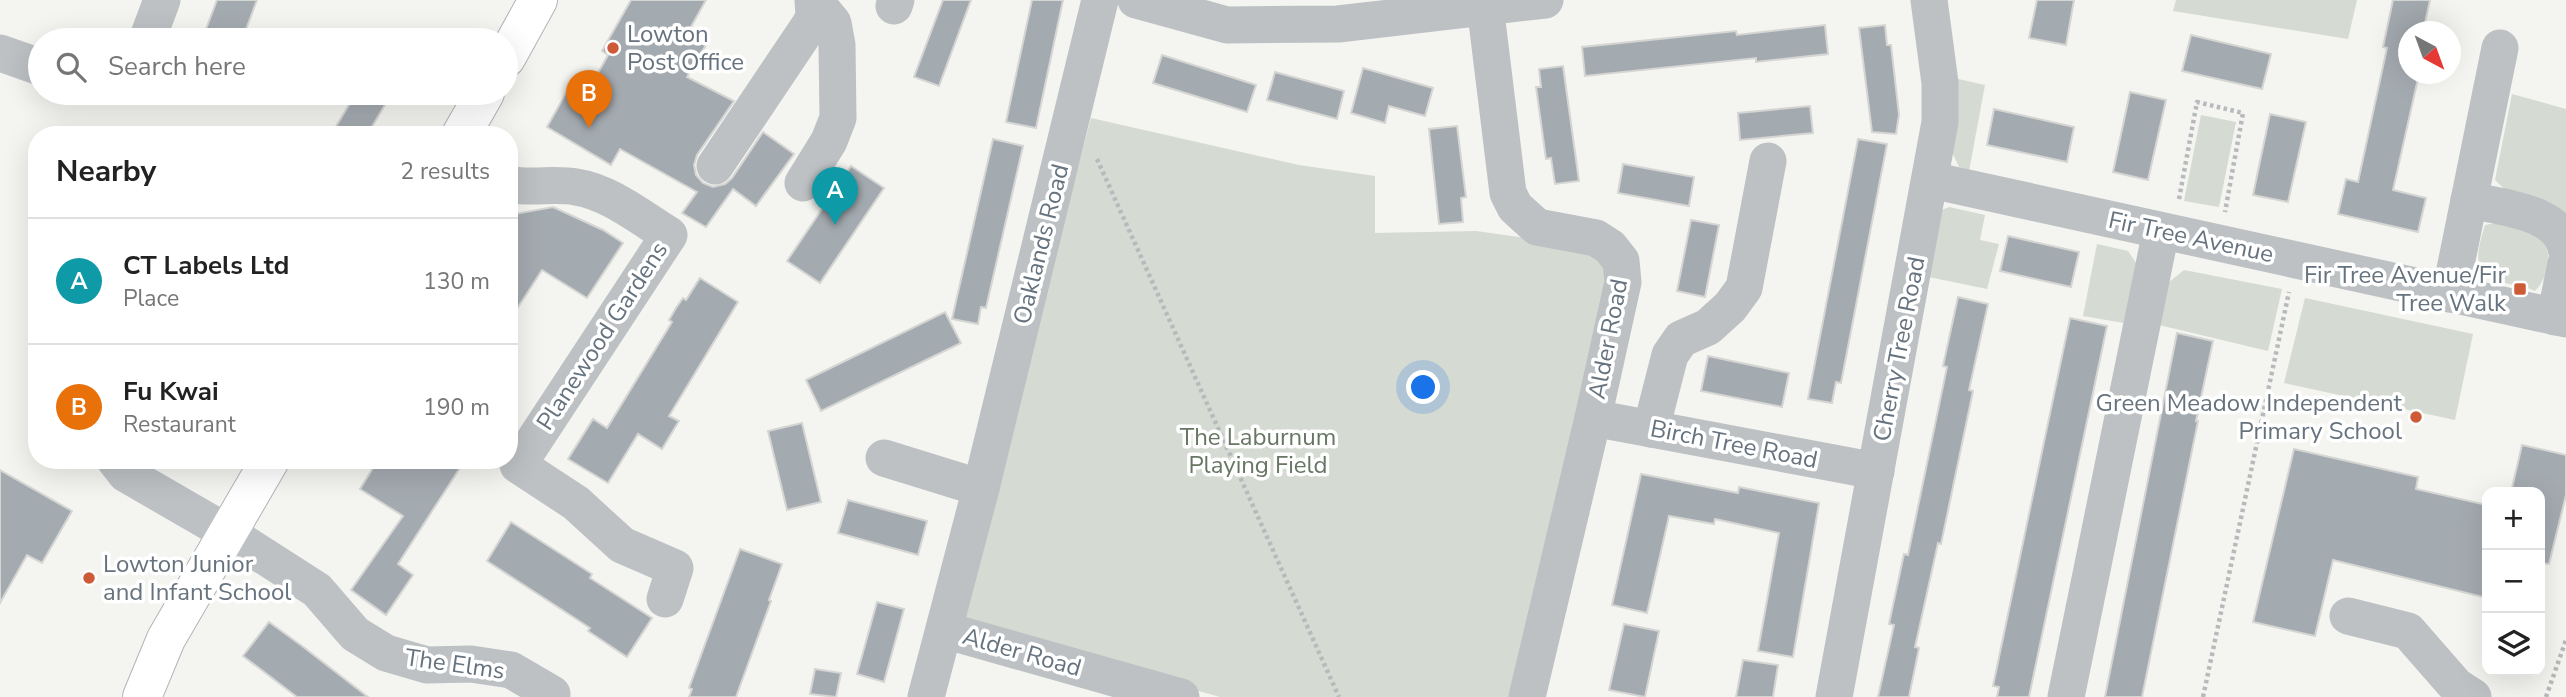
<!DOCTYPE html>
<html lang="en">
<head>
<meta charset="utf-8">
<style>
	body { margin:0; font-family:"Nunito Sans",sans-serif; background:#f6f6f6; color:#222 }
	.controls { position:absolute; right:21px; bottom:21px; display:grid; overflow:hidden; border-radius:14px; box-shadow:0 7px 28px #0002 }
	.controls button { width:63px; height:63px; display:grid; place-items:center; padding:0; border:0; border-bottom:2px solid #e0e0e0; background:#fff; color:#222; font:35px sans-serif }
	.compass { position:absolute; left:2398px; top:21px; width:63px; height:63px; border-radius:50%; background:#fff; box-shadow:0 7px 28px #0002; rotate:139deg }
	.you { position:absolute; left:1424px; top:388px; width:24px; height:24px; margin:-18px; border:5px solid #fff; border-radius:50%; background:#1a73e8; box-shadow:0 0 0 10px #1a73e833 }
	.badge { display:grid; place-items:center; width:46px; height:46px; border-radius:50%; background:#ce5b37; color:#fff; font-size:23px; font-weight:700 }
	.pin { position:absolute; translate:-50% -58px; filter:drop-shadow(0 2px 4px #0008) }
	.pin::after { content:''; position:absolute; top:37px; width:24px; height:21px; background:inherit; clip-path:polygon(0 0,100% 0,50% 100%) }
	.list { margin:0; padding:0; list-style:none }
	h2 { display:flex; justify-content:space-between; align-items:center; height:91px; margin:0; padding:0 28px; font-size:30px }
	h2 small { font-size:23px; font-weight:400; color:#767676 }
	.list li { display:grid; grid-template-columns:46px 1fr auto; gap:21px; align-items:center; box-sizing:border-box; height:126px; padding:0 28px; border-top:2px solid #e0e0e0 }
	.list b { display:block; font-size:26px; white-space:nowrap }
	.list p { margin:0; font-size:23px; white-space:nowrap; color:#767676 }
	.list em { font-size:23px; font-style:normal; color:#767676 }
	.icon { flex:none; width:38px; height:38px; fill:none; stroke:currentColor; stroke-width:2; stroke-linecap:round; stroke-linejoin:round }
	.map { position:relative; flex:none; width:2566px; height:697px; overflow:hidden }
	.search { position:absolute; background:#fff; box-shadow:0 7px 28px #0002; left:28px; top:28px; width:490px; height:77px; display:flex; align-items:center; gap:18px; box-sizing:border-box; padding:0 24px; border-radius:38px; color:#767676; font-size:26px }
	.panel { position:absolute; background:#fff; box-shadow:0 7px 28px #0002; left:28px; top:126px; width:490px; height:343px; border-radius:28px }
	.map>svg:first-child { display:block }
</style>
</head>
<body>
<div class="map">
<svg width="2566" height="697" viewBox="0 0 2566 697">
	<rect width="100%" height="100%" fill="#f4f4f0"/>
	<g fill="#d5dad2">
		<polygon points="2176,0 2357,0 2348,39 2173,11"/>
		<polygon points="1958,79 1985,85 1969,171 1959,167 1952,152"/>
		<polygon points="2512,94 2566,109 2566,215 2514,198 2495,180"/>
		<polygon points="2201,115 2236,122 2219,207 2184,201"/>
		<polygon points="1091,118 1299,165 1375,176 1375,233 1476,231 1575,245 1593,252 1607,268 1611,284 1518,697 1220,697 980,630 961,614"/>
		<polygon points="1949,207 1985,215 1980,240 1999,244 1987,289 1929,277 1942,210"/>
		<path d="M 2496,223 C 2508,226 2523,228 2533,234 C 2557,247 2550,275 2535,291 C 2522,285 2510,285 2497,281 C 2469,272 2479,246 2485,225 Z"/>
		<polygon points="2097,244 2128,251 2136,263 2124,323 2083,316"/>
		<polygon points="2184,270 2282,289 2268,351 2159,325 2168,283"/>
		<polygon points="2305,298 2473,334 2455,420 2284,383"/>
	</g>
	<g fill="#a4abb0" stroke="#d5d5d3" stroke-width="2">
		<polygon points="217,0 257,0 242,40 202,40"/>
		<polygon points="631,0 706,0 687,34 706,45 687,77 734,101 697,155 694,165 696,175 703,183 713,187 725,184 732,178 763,132 794,154 756,206 733,189 706,227 682,213 697,192 620,149 611,165 547,127 566,93 582,102 608,55 602,51"/>
		<polygon points="943,0 971,0 939,86 914,77"/>
		<polygon points="1032,0 1063,0 1036,128 1006,122"/>
		<polygon points="2037,0 2074,0 2066,45 2029,38"/>
		<polygon points="2393,0 2430,0 2423,32 2409,32 2409,74 2419,74 2393,190 2426,198 2418,232 2338,214 2346,179 2358,182 2387,48 2383,47"/>
		<polygon points="1825,25 1828,54 1756,62 1756,58 1585,76 1582,47 1736,31 1737,35"/>
		<polygon points="1885,25 1887,45 1891,45 1899,115 1896,134 1872,132 1859,28"/>
		<polygon points="2191,35 2271,54 2262,89 2182,71"/>
		<polygon points="1162,55 1256,85 1247,112 1153,83"/>
		<polygon points="1563,66 1579,181 1555,184 1551,158 1546,159 1536,87 1541,87 1539,69"/>
		<polygon points="1363,68 1433,88 1425,116 1389,106 1385,123 1351,113"/>
		<polygon points="1275,72 1344,91 1337,119 1267,100"/>
		<polygon points="2130,92 2166,100 2148,180 2113,172"/>
		<polygon points="356,93 392,93 367,135 331,135"/>
		<polygon points="1810,106 1813,133 1740,140 1738,113"/>
		<polygon points="1994,109 2074,127 2067,162 1987,145"/>
		<polygon points="2270,114 2306,122 2288,202 2253,195"/>
		<polygon points="1457,126 1466,197 1461,198 1463,222 1439,224 1429,129"/>
		<polygon points="993,139 1023,146 986,308 981,307 978,324 952,319"/>
		<polygon points="1858,139 1887,144 1841,383 1836,382 1832,403 1808,399"/>
		<polygon points="1623,164 1694,177 1689,206 1618,193"/>
		<polygon points="851,166 884,188 820,283 787,261"/>
		<polygon points="553,207 603,230 623,243 587,298 542,270 509,321 509,215"/>
		<polygon points="1691,220 1719,225 1705,297 1677,291"/>
		<polygon points="2008,236 2079,252 2071,287 2000,271"/>
		<polygon points="700,278 738,302 669,416 679,421 662,449 638,434 608,483 568,459 593,419 607,428 672,322 669,320 676,308 683,298 686,300"/>
		<polygon points="1958,297 1988,304 1969,390 1973,391 1941,544 1938,543 1915,647 1919,648 1909,697 1878,697 1894,625 1889,624 1904,554 1908,555 1929,454 1947,367 1943,366"/>
		<polygon points="945,312 961,343 821,411 806,380"/>
		<polygon points="2070,318 2107,326 2029,697 1997,697 1999,687 1993,686"/>
		<polygon points="2177,333 2213,341 2196,421 2198,421 2142,697 2105,697"/>
		<polygon points="1708,356 1789,373 1782,407 1701,391"/>
		<polygon points="802,423 821,502 787,510 768,431"/>
		<polygon points="2522,445 2566,455 2566,495 2549,564 2540,563 2540,492 2511,492"/>
		<polygon points="2294,449 2418,477 2416,489 2487,505 2487,598 2333,560 2315,636 2253,622"/>
		<polygon points="378,460 465,460 398,564 413,575 386,615 351,590 403,516 360,489"/>
		<polygon points="0,470 72,511 42,563 27,555 0,603"/>
		<polygon points="1641,474 1738,493 1739,487 1819,503 1793,657 1758,651 1779,533 1715,519 1714,524 1669,516 1647,613 1612,605"/>
		<polygon points="848,500 927,521 918,555 838,533"/>
		<polygon points="511,522 592,574 590,578 652,618 627,657 588,631 590,628 487,561"/>
		<polygon points="740,549 782,564 769,600 771,601 736,697 689,697 692,689 689,688"/>
		<polygon points="877,602 904,609 884,682 857,674"/>
		<polygon points="269,622 302,646 368,697 297,697 243,656"/>
		<polygon points="1624,624 1659,631 1645,697 1609,690"/>
		<polygon points="1743,660 1778,665 1773,697 1736,697"/>
		<polygon points="815,669 841,673 836,697 810,694"/>
	</g>
	<g fill="none" stroke-linecap="round" stroke-linejoin="round">
		<defs>
			<g id="major">
				<polyline points="506,58 538,0"/>
				<polyline points="461,135 485,93"/>
				<polyline points="142,697 166,639 270,460"/>
			</g>
		</defs>
		<use href="#major" stroke="#b1b5b8" stroke-width="40"/>
		<g stroke="#b7babc" stroke-width="4.5" stroke-dasharray="3.5 3.5" stroke-linecap="butt">
			<polyline points="1097,159 1339,697"/>
			<polyline points="2179,199 2197,102 2243,113 2225,212"/>
			<polyline points="2203,697 2289,292"/>
			<polyline points="2546,697 2566,640"/>
		</g>
		<g stroke="#bdc1c4" stroke-width="37">
			<polyline points="1136,0 1227,25 1338,24 1545,0"/>
			<polyline points="1485,5 1508,193 1515,207 1537,227 1596,238 1610,247 1621,261 1623,282 1593,418 1527,697"/>
			<polyline points="894,6 896,0"/>
			<polyline points="147,40 162,0"/>
			<polyline points="0,53 40,67"/>
			<polyline points="715,166 811,23 814,15 813,0"/>
			<polyline points="1931,180 2566,319"/>
			<polyline points="803,183 829,141 838,118 837,45 833,23 814,0"/>
			<path d="M 509,184 C 531,189 553,183 576,187 C 609,192 640,217 669,235 L 518,465 L 576,503 L 622,545 L 675,568 L 665,599"/>
			<path d="M 2469,200 C 2499,207 2559,211 2566,248"/>
			<polyline points="2450,294 2500,48"/>
			<polyline points="2555,317 2566,264"/>
			<polyline points="1593,418 1876,471"/>
			<polyline points="1651,429 1670,355 1681,339 1708,327 1730,307 1744,288 1768,161"/>
			<polyline points="884,458 981,488"/>
			<polyline points="115,460 126,474 228,533 317,590 355,634 386,653 427,665 471,664 511,670 552,694"/>
			<polyline points="2348,616 2408,631 2456,686 2473,697"/>
			<polyline points="944,630 1181,697"/>
			<polyline points="926,697 981,488 1100,0"/>
			<polyline points="1834,697 1940,122 1940,83 1929,0"/>
			<polyline points="2066,697 2161,231"/>
		</g>
		<use href="#major" stroke="#fff" stroke-width="38"/>
	</g>
	<g fill="#ce5b37" stroke="#fff" stroke-width="2.5">
		<circle cx="613" cy="48" r="7"/>
		<rect x="2513" y="282" width="14" height="14" rx="3.5"/>
		<circle cx="2416" cy="417" r="7"/>
		<circle cx="89" cy="578" r="7"/>
	</g>
	<g text-anchor="middle" dominant-baseline="central" stroke-width="7" stroke-linejoin="round" paint-order="stroke">
		<g font-size="24" fill="#66737e" stroke="#fff" text-anchor="start">
			<text x="627" y="34">Lowton<tspan x="627" dy="28">Post Office</tspan></text>
			<text x="2506" y="275" text-anchor="end">Fir Tree Avenue/Fir<tspan x="2506" dy="28">Tree Walk</tspan></text>
			<text x="2402" y="403" text-anchor="end">Green Meadow Independent<tspan x="2402" dy="28">Primary School</tspan></text>
			<text x="103" y="564">Lowton Junior<tspan x="103" dy="28">and Infant School</tspan></text>
		</g>
		<g font-size="24" fill="#66737e" stroke="#fff">
			<text transform="translate(2191 237) rotate(12)">Fir Tree Avenue</text>
			<text transform="translate(1041 244) rotate(-76)">Oaklands Road</text>
			<text transform="translate(602 336) rotate(-57)">Planewood Gardens</text>
			<text transform="translate(1608 339) rotate(-79)">Alder Road</text>
			<text transform="translate(1899 349) rotate(-79)">Cherry Tree Road</text>
			<text transform="translate(1734 444) rotate(11)">Birch Tree Road</text>
			<text transform="translate(1022 652) rotate(16)">Alder Road</text>
			<text transform="translate(455 664) rotate(8)">The Elms</text>
		</g>
		<g font-size="24" fill="#687664" stroke="#fff">
			<text x="1258" y="437">The Laburnum<tspan x="1258" dy="28">Playing Field</tspan></text>
		</g>
	</g>
</svg>
<div class="controls">
<button>+</button>
<button>−</button>
<button><svg class="icon" aria-label="layers" viewBox="0 0 24 24"><path d="M12 4l9 5-9 5-9-5zM3 14l9 5 9-5"/></svg></button>
</div>
<svg class="compass" viewBox="-18 -18 36 36"><path d="M0-13l5 13h-10z" fill="#e53935"/><path d="M0 13l5-13h-10z" fill="#767676"/></svg>
<div class="you"></div>
<div class="pin badge" style="left:835px;top:225px;background:#0f9aa8">A</div>
<div class="pin badge" style="left:589px;top:128px;background:#e8710a">B</div>
<div class="search"><svg class="icon" aria-label="search" viewBox="0 0 24 24"><circle cx="10" cy="10" r="6"/><path d="M15 15l6 6"/></svg>Search here</div>
<section class="panel">
<h2>Nearby<small>2 results</small></h2>
<ul class="list">
<li><span class="badge" style="background:#0f9aa8">A</span><div><b>CT Labels Ltd</b><p>Place</p></div><em>130 m</em></li>
<li><span class="badge" style="background:#e8710a">B</span><div><b>Fu Kwai</b><p>Restaurant</p></div><em>190 m</em></li>
</ul>
</section>
</div>
</body>
</html>
